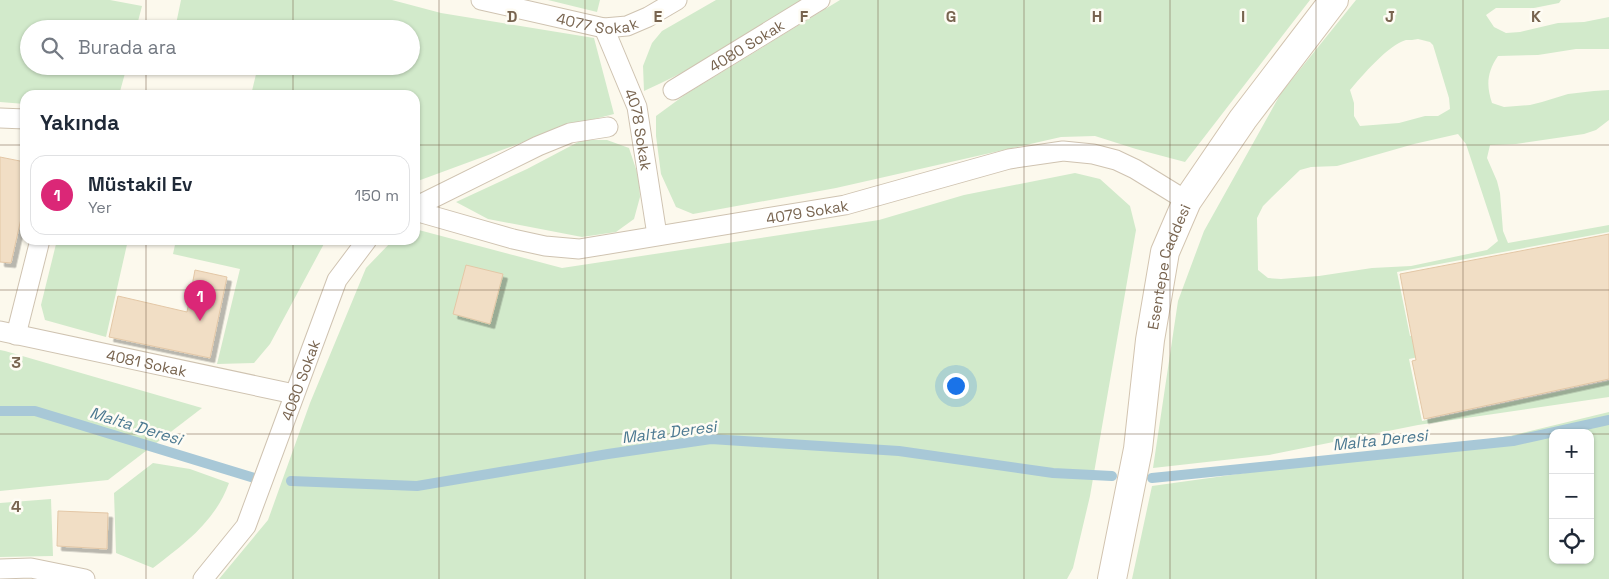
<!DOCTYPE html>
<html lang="tr">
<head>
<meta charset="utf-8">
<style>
	body { margin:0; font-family:"Space Grotesk",sans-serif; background:#f2f2f3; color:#1f2937 }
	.controls { position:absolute; right:15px; bottom:15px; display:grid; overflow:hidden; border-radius:10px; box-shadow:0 1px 4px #0004 }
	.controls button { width:45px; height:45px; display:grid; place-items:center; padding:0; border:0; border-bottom:1px solid #e0e1e3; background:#fff; color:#1f2937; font:25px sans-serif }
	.you { position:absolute; left:955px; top:385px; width:18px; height:18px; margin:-12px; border:4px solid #fff; border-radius:50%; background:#1a73e8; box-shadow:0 0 0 8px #1a73e833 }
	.badge { display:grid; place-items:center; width:32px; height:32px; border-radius:50%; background:#db2777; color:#fff; font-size:16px; font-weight:700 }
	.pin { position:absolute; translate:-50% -41px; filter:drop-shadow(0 1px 2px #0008) }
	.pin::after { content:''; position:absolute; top:26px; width:18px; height:15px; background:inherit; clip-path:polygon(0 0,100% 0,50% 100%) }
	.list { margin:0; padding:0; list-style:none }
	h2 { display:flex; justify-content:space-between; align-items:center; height:65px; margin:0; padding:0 20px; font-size:21px }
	h2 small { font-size:16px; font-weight:400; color:#747a83 }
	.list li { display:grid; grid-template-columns:32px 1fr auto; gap:15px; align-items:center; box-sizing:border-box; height:80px; margin:0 10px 10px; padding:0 10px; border:1px solid #e0e1e3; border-radius:15px }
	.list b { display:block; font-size:19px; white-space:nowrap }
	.list p { margin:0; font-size:16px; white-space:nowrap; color:#747a83 }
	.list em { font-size:16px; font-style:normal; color:#747a83 }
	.icon { flex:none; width:28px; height:28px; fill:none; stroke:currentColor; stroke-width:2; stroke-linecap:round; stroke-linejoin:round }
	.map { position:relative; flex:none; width:1609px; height:579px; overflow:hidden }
	.search { position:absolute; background:#fff; box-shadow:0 1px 4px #0004; left:20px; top:20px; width:400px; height:55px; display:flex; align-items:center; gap:12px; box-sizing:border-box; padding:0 18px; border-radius:28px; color:#747a83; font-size:19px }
	.panel { position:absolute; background:#fff; box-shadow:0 1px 4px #0004; left:20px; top:90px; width:400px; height:155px; border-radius:15px }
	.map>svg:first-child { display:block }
</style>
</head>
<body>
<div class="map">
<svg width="1609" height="579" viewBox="0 0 1609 579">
	<defs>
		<filter id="shadow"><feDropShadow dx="4.5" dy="4.5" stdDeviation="0" flood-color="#0004"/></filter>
	</defs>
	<rect width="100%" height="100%" fill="#fcf9ed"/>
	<g fill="#d2eacb" fill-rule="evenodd">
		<polygon points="0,0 110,0 142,6 136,29 29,29 29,66 127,66 119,95 25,95 25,104 0,102"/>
		<polygon points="181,0 392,0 441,13 594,38 614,114 567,126 415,182 415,95 251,95 258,66 411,66 411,29 175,29"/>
		<polygon points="548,0 600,0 597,12"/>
		<path d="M 716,0 L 807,0 C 753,32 701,66 644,91 L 643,66 L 652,43 L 662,31 Z"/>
		<polygon points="840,0 1310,0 1185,162 1136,149 1095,136 1061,137 836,188 693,214 676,207 661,174 656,136 656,116 686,94"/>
		<path d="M 1356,0 L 1561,0 L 1559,3 L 1534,8 L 1496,8 L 1486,15 L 1494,27 L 1506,33 L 1520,32 L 1558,23 L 1584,22 L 1609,17 L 1609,49 L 1576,49 L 1538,55 L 1498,56 C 1487,72 1486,85 1492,103 L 1504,107 L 1530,105 L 1542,102 L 1568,94 L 1594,91 L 1609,90 L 1609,120 L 1596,130 L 1584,134 L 1516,144 L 1490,145 L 1487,158 L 1497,181 L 1500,193 L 1503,231 L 1508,243 L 1609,225 L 1609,232 L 1397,272 L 1410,336 L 1609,298 L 1609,316 L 1409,359 L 1422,421 L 1609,381 L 1609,397 L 1418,425 L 1269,455 L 1153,468 L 1178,301 L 1204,231 L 1281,93 ZM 1418,39 L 1430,42 L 1433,45 L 1449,98 L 1450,109 L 1438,116 L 1425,116 L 1399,123 L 1360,126 L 1354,116 L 1354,103 L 1350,90 C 1362,76 1388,45 1406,40 C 1410,40 1414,40 1418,39 ZM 1458,134 L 1466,144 L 1498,241 L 1487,250 L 1411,266 L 1372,268 L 1319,276 L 1281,279 L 1268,278 L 1258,270 L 1257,218 L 1263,206 L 1272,197 L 1300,170 L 1311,167 L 1337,166 L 1414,144 Z"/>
		<polygon points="582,140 607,140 629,148 639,178 640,197 634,219 616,232 582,237 488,219 456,202 527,169"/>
		<polygon points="1075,173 1100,179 1130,206 1136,230 1090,496 1073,568 1067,579 219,579 268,520 310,403 366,268 393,240 415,240 415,229 562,268 879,220 964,195"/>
		<polygon points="57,240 79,240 104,243 105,240 128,240 106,337 45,320 41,305"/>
		<polygon points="176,240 326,240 270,344 254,363 217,364 240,269 173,254"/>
		<polygon points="0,350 5,351 202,408 108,480 0,491"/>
		<path d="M 1609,412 L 1609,579 L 1132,579 L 1152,486 L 1510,436 ZM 1553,433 L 1590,433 L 1590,560 L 1553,560 Z"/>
		<path d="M 153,463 L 190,469 L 229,483 C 215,522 184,544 153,568 L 116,553 L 114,493 Z"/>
		<polygon points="51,499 53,556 0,557 0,503"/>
	</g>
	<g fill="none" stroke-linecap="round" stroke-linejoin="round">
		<g stroke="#a8c8d7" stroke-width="10">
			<polyline points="0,411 35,411 261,480"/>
			<polyline points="1152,478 1513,441 1609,420"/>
			<polyline points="291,481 417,486 608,454 711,439 899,451 1053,473 1112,476"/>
		</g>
	</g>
	<g fill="#f1dec5" stroke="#e3c7a6" filter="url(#shadow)">
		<polygon points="0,157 25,162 25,201 11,263 0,262"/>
		<polygon points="1609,234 1609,379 1424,419 1412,361 1416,360 1400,274"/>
		<polygon points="466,265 503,274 490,324 453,314"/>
		<polygon points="195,270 227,277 210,358 109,337 118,296 187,312"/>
		<polygon points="58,511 108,513 107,549 57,546"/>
	</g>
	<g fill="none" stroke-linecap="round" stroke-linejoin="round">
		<defs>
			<g id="lane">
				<path id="s1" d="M 481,0 L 604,28 L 627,26 L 648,17 L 677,0"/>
				<path id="s2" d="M 604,28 L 637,107 L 657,235"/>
				<path id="s3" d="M 673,90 L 820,0"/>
				<polyline points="0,118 25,119"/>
				<polyline points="415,207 538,146 570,133 608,127"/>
				<path id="s4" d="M 415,211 L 513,239 L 545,246 L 579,249 L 845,205 L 1009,159 L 1063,151 L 1093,154 L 1116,160 L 1135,169 L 1187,201"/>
				<path id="s5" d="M 0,331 L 294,394"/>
				<polyline points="16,335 40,240"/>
				<polyline points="0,569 31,568 85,579"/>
				<path id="s6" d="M 203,579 L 246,526 L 337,280 L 367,240"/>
			</g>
			<g id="secondary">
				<path id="s7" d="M 1112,579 L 1138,449 L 1150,340 L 1165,252 L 1187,201 L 1243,119 L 1334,0"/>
			</g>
		</defs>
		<use href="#lane" stroke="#cfc3b1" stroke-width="21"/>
		<use href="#secondary" stroke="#d2c4b0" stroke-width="30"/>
		<use href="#lane" stroke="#fff" stroke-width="19"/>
		<use href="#secondary" stroke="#fff" stroke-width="28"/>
	</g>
	<path fill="none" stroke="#78644f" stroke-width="1" stroke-opacity="0.55" d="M 146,0 L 146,29M 293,0 L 293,29M 439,0 L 439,579M 585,0 L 585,579M 731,0 L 731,579M 878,0 L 878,579M 1024,0 L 1024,579M 1170,0 L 1170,579M 1316,0 L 1316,579M 1463,0 L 1463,579M 146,66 L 146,95M 293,66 L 293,95M 0,145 L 25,145M 415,145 L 1609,145M 146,240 L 146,579M 293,240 L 293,579M 0,290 L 1609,290M 0,434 L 1553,434M 1590,434 L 1609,434"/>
	<g text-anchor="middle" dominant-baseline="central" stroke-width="5" stroke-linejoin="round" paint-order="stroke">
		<g font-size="15" fill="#78644f" stroke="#fefcf4">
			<text stroke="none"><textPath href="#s1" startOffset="119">4077 Sokak</textPath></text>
			<text stroke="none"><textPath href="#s3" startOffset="86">4080 Sokak</textPath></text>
			<text stroke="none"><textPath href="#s2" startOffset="108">4078 Sokak</textPath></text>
			<text stroke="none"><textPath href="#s4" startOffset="400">4079 Sokak</textPath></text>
			<text stroke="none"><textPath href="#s7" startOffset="318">Esentepe Caddesi</textPath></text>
			<text stroke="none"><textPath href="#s5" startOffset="150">4081 Sokak</textPath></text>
			<text stroke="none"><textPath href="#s6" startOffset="224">4080 Sokak</textPath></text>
		</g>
		<g font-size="16" font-style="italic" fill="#4c7991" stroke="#fefcf4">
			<text transform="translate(136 426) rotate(17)">Malta Deresi</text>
			<text transform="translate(669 432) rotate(-7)">Malta Deresi</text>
			<text transform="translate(1380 440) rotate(-6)">Malta Deresi</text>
		</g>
	</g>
	<g font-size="16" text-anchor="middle" font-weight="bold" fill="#78644f" stroke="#fefcf4" stroke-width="5" stroke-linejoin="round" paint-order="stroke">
		<text x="512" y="22">D</text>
		<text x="658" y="22">E</text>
		<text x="804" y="22">F</text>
		<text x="951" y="22">G</text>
		<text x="1097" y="22">H</text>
		<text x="1243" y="22">I</text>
		<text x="1390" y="22">J</text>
		<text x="1536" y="22">K</text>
		<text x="16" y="368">3</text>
		<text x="16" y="512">4</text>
	</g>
</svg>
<div class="controls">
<button>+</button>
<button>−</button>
<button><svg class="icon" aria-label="locate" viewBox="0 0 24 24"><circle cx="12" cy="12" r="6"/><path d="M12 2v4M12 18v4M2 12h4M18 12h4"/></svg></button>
</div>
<div class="you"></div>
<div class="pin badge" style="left:200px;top:321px">1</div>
<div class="search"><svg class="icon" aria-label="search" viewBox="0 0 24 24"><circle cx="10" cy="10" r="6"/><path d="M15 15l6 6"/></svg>Burada ara</div>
<section class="panel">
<h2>Yakında<small></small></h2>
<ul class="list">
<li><span class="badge">1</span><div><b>Müstakil Ev</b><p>Yer</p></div><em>150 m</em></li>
</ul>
</section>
</div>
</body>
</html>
